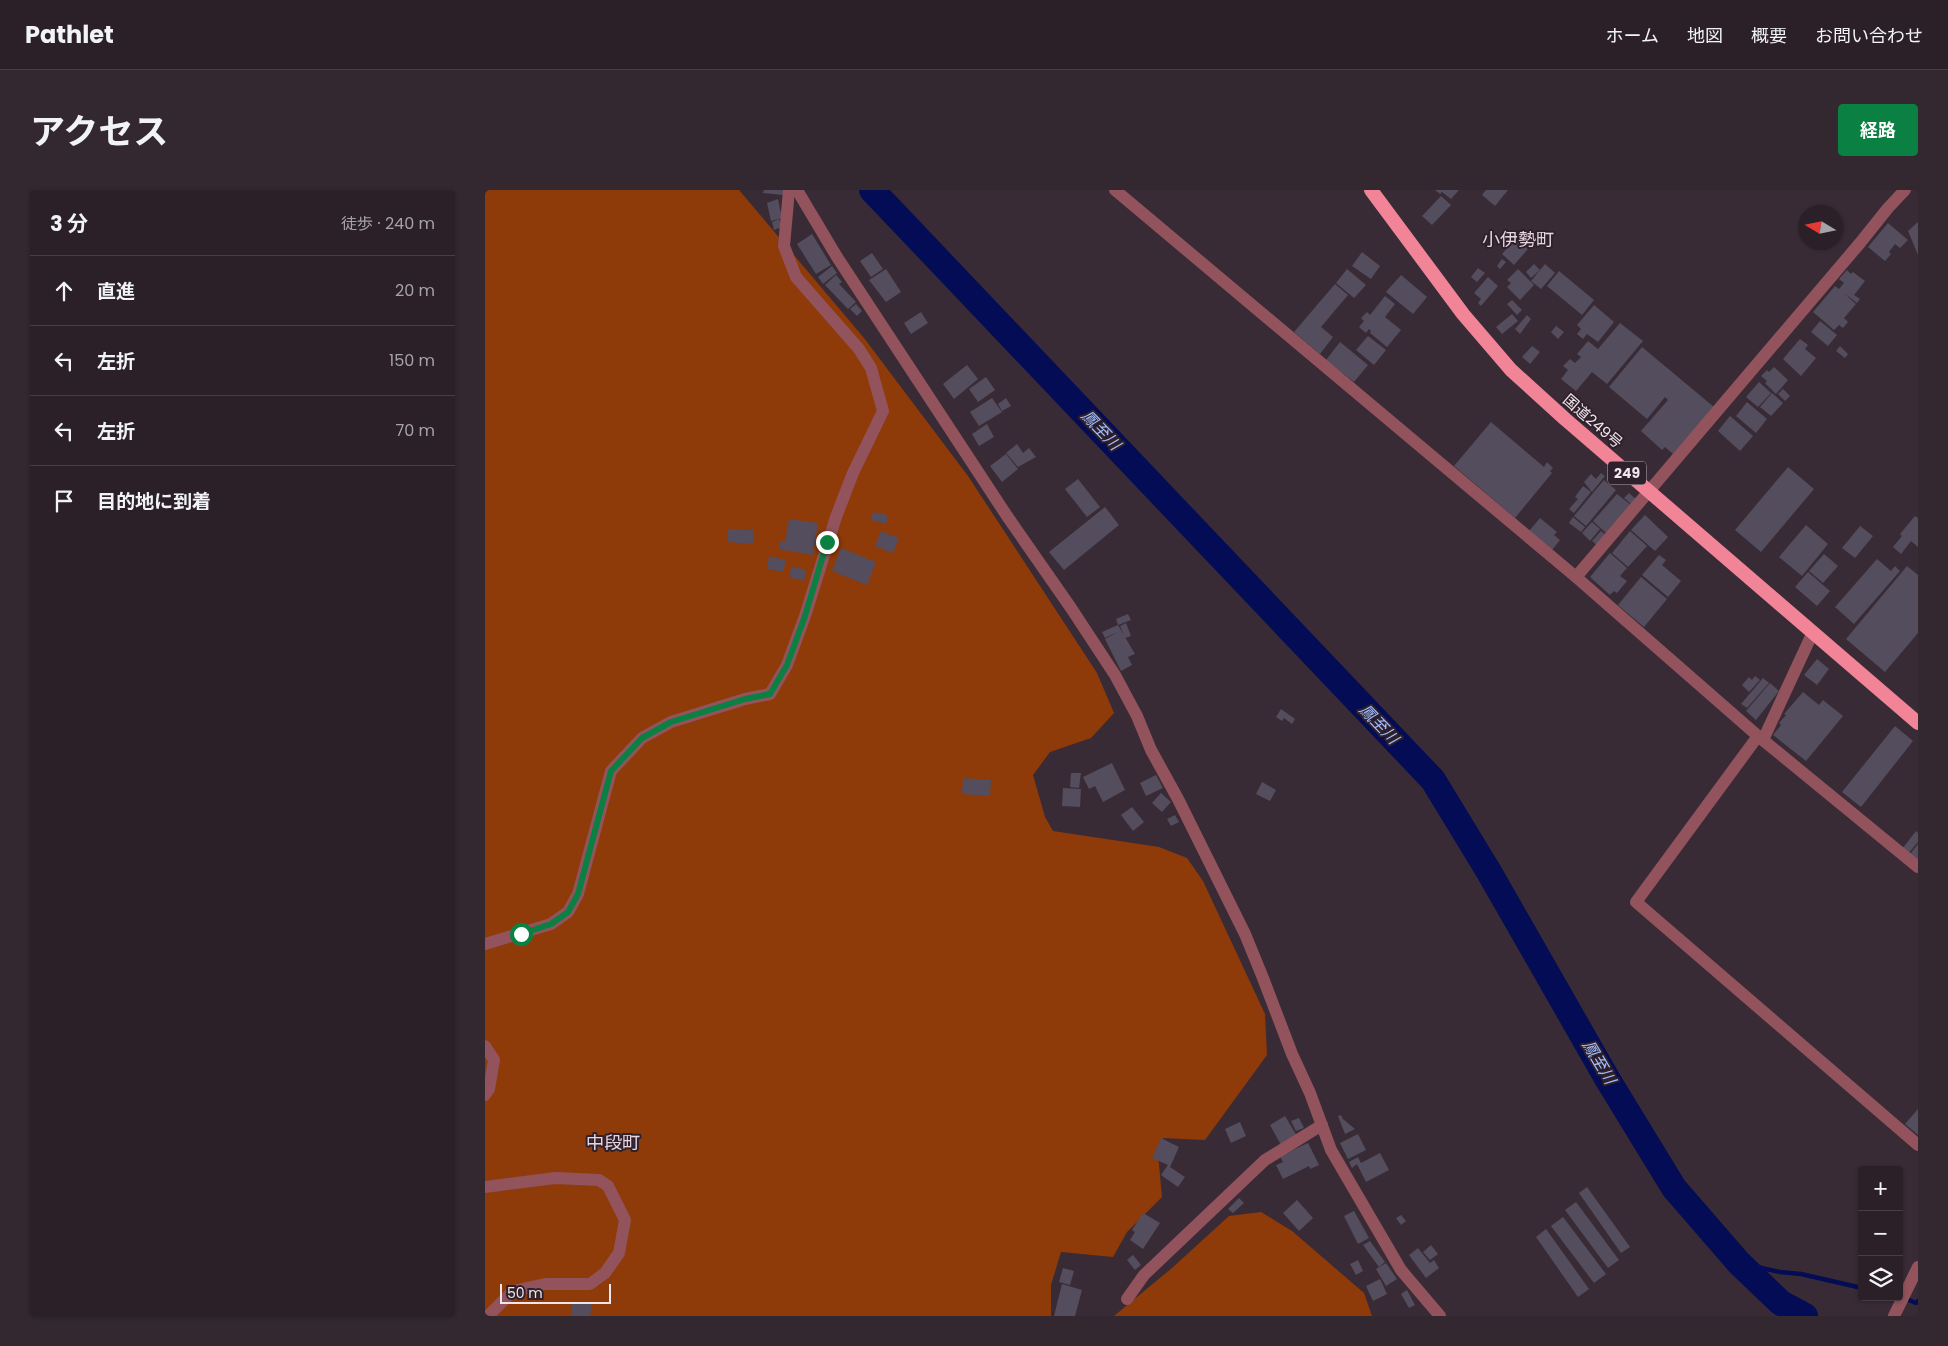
<!DOCTYPE html>
<html lang="ja">
<head>
<meta charset="utf-8">
<style>
	body { margin:0; font-family:Poppins,"Noto Sans JP",sans-serif; background:#332830; color:#f1f3f6 }
	.controls { position:absolute; right:15px; bottom:15px; display:grid; overflow:hidden; border-radius:5px; box-shadow:0 1px 4px #0004 }
	.controls button { width:45px; height:45px; display:grid; place-items:center; padding:0; border:0; border-bottom:1px solid #473e45; background:#2b2028; color:#f1f3f6; font:25px sans-serif }
	.compass { position:absolute; left:1313px; top:15px; width:45px; height:45px; border-radius:50%; background:#2b2028; box-shadow:0 1px 4px #0004; rotate:280deg }
	.scale { position:absolute; left:15px; bottom:12px; width:111px; box-sizing:border-box; padding-left:5px; border:2px solid #efe5ec; border-top:0; font-size:14px; line-height:18px; white-space:nowrap; color:#efe5ec; -webkit-text-stroke:4px #2f212b; paint-order:stroke }
	.stop { position:absolute; width:15px; height:15px; margin:-11px; border:4px solid #0b8043; border-radius:50%; background:#fff }
	.stop.end { background:#0b8043; border-color:#fff; box-shadow:0 1px 5px #0008 }
	.list { margin:0; padding:0; list-style:none }
	h2 { display:flex; justify-content:space-between; align-items:center; height:65px; margin:0; padding:0 20px; font-size:21px }
	h2 small { font-size:16px; font-weight:400; color:#a6a3a8 }
	.list li { display:grid; grid-template-columns:32px 1fr auto; gap:15px; align-items:center; box-sizing:border-box; height:70px; padding:0 20px; border-top:1px solid #473e45 }
	.list b { display:block; font-size:19px; white-space:nowrap }
	.list em { font-size:16px; font-style:normal; color:#a6a3a8 }
	.icon { flex:none; width:28px; height:28px; fill:none; stroke:currentColor; stroke-width:2; stroke-linecap:round; stroke-linejoin:round }
	.map { position:relative; flex:none; width:1433px; height:1126px; overflow:hidden; border-radius:5px }
	header { display:flex; align-items:center; gap:30px; box-sizing:border-box; height:70px; padding:0 25px; background:#2b2028; border-bottom:1px solid #473e45 }
	header strong { font-size:24px }
	nav { display:flex; gap:28px; margin-inline-start:auto; font-size:18px }
	.intro { display:flex; align-items:center; justify-content:space-between; box-sizing:border-box; height:120px; padding:0 30px }
	h1 { margin:0; font-size:35px }
	.button { padding:12px 22px; border-radius:5px; background:#0b8043; color:#fff; font-size:18px; font-weight:700 }
	main { display:flex; gap:30px; padding:0 30px }
	aside { flex:1; background:#2b2028; border-radius:5px; box-shadow:0 1px 4px #0004 }
	.map>svg:first-child { display:block }
</style>
</head>
<body>
<header>
<strong>Pathlet</strong>
<nav><a>ホーム</a><a>地図</a><a>概要</a><a>お問い合わせ</a></nav>
</header>
<div class="intro"><h1>アクセス</h1><a class="button">経路</a></div>
<main>
<aside>
<h2>3 分<small>徒歩 · 240 m</small></h2>
<ul class="list">
<li><svg class="icon" aria-label="ahead" viewBox="0 0 24 24"><path d="M12 20V5M6 11l6-6 6 6"/></svg><div><b>直進</b></div><em>20 m</em></li>
<li><svg class="icon" aria-label="left" viewBox="0 0 24 24"><path d="M17 20v-9H6M10 6l-5 5 5 5"/></svg><div><b>左折</b></div><em>150 m</em></li>
<li><svg class="icon" aria-label="left" viewBox="0 0 24 24"><path d="M17 20v-9H6M10 6l-5 5 5 5"/></svg><div><b>左折</b></div><em>70 m</em></li>
<li><svg class="icon" aria-label="arrive" viewBox="0 0 24 24"><path d="M6 21V4h12l-3 4 3 4H6"/></svg><div><b>目的地に到着</b></div></li>
</ul>
</aside>
<div class="map">
<svg width="1433" height="1126" viewBox="0 0 1433 1126">
	<rect width="100%" height="100%" fill="#392b35"/>
	<g fill="#8f3a09">
		<polygon points="0,0 254,0 379,148 483,286 612,483 629,523 606,548 565,562 548,585 560,627 568,641 674,657 702,668 718,691 780,824 782,865 720,950 678,948 673,964 677,1007 642,1042 628,1067 576,1062 566,1095 566,1126 0,1126"/>
		<polygon points="776,1022 807,1041 879,1103 887,1126 629,1126 687,1078 744,1026"/>
	</g>
	<g fill="none" stroke-linecap="round" stroke-linejoin="round">
		<g stroke="#030c55" stroke-width="4.5">
			<polyline points="1254,1073 1295,1082 1316,1084 1377,1098"/>
			<polyline points="1419,1108 1431,1113 1433,1111"/>
		</g>
		<polyline stroke="#030c55" stroke-width="26" points="387,0 948,590 1004,682 1123,890 1189,998 1254,1073 1296,1113 1320,1126"/>
	</g>
	<g fill="#534d5d">
		<polygon points="279,0 298,0 298,5 278,3"/>
		<polygon points="950,0 974,0 966,9 957,2 955,4"/>
		<polygon points="1001,0 1023,0 1010,16 997,5"/>
		<polygon points="956,6 966,15 947,35 937,26"/>
		<polygon points="293,9 297,28 286,31 282,13"/>
		<polygon points="294,29 297,37 289,40 287,32"/>
		<polygon points="1433,32 1433,65 1423,41"/>
		<polygon points="1403,33 1423,50 1415,58 1410,54 1404,62 1406,64 1400,71 1383,57"/>
		<polygon points="327,44 346,75 331,84 312,54"/>
		<polygon points="1031,48 1043,59 1029,75 1017,64"/>
		<polygon points="877,62 895,76 886,89 867,76"/>
		<polygon points="387,63 398,79 386,87 375,71"/>
		<polygon points="1017,69 1021,72 1015,79 1012,76"/>
		<polygon points="1049,74 1055,80 1046,88 1041,82"/>
		<polygon points="1060,74 1070,83 1056,99 1046,91"/>
		<polygon points="347,76 352,83 338,94 333,87"/>
		<polygon points="993,78 1000,83 992,92 986,87"/>
		<polygon points="401,79 416,102 401,112 384,90"/>
		<polygon points="862,79 881,95 869,108 851,93"/>
		<polygon points="1033,79 1049,95 1035,110 1022,97 1026,93 1022,90"/>
		<polygon points="1362,80 1366,84 1368,82 1380,91 1369,105 1375,109 1372,113 1359,103 1371,114 1359,128 1363,132 1358,138 1354,135 1349,140 1328,122 1350,96 1354,99 1359,93 1354,89"/>
		<polygon points="1074,81 1109,110 1097,125 1062,96"/>
		<polygon points="351,85 357,92 354,94 371,112 363,119 340,95"/>
		<polygon points="916,85 942,107 928,124 901,102"/>
		<polygon points="1003,87 1013,96 996,116 993,113 996,109 989,103"/>
		<polygon points="850,94 863,105 836,137 848,147 835,164 809,142"/>
		<polygon points="900,106 910,114 900,127 916,140 902,157 885,143 886,141 884,139 881,143 874,137 879,131 876,128 882,122 885,125"/>
		<polygon points="1027,110 1037,120 1032,125 1022,114"/>
		<polygon points="371,114 377,121 372,126 365,119"/>
		<polygon points="1109,115 1129,132 1113,152 1102,144 1098,149 1092,144 1096,139 1092,135"/>
		<polygon points="436,122 443,133 426,144 419,133"/>
		<polygon points="1027,124 1033,131 1017,144 1011,137"/>
		<polygon points="1042,125 1046,129 1035,144 1030,139"/>
		<polygon points="1335,131 1352,145 1343,156 1326,142"/>
		<polygon points="1135,133 1158,151 1122,194 1107,182 1091,201 1076,189 1083,180 1078,176 1085,169 1090,173 1096,167 1092,164 1103,151 1113,159"/>
		<polygon points="1071,136 1079,142 1073,149 1066,142"/>
		<polygon points="883,146 901,160 889,175 871,160"/>
		<polygon points="1315,149 1323,155 1320,159 1331,168 1316,186 1298,169"/>
		<polygon points="855,152 883,175 869,192 841,170"/>
		<polygon points="1047,156 1055,162 1045,174 1037,167"/>
		<polygon points="1355,156 1363,164 1360,168 1351,161"/>
		<polygon points="1157,157 1229,217 1188,264 1180,257 1177,260 1156,241 1183,210 1180,207 1162,229 1124,197"/>
		<polygon points="482,175 493,189 469,209 458,194"/>
		<polygon points="1289,177 1303,190 1291,204 1280,193 1282,191 1276,186 1282,180 1284,182"/>
		<polygon points="501,187 510,200 493,212 484,199"/>
		<polygon points="1274,192 1286,203 1273,217 1261,207"/>
		<polygon points="1298,199 1305,206 1300,211 1293,204"/>
		<polygon points="1287,203 1298,213 1286,226 1275,217"/>
		<polygon points="507,208 517,222 494,236 485,222"/>
		<polygon points="521,208 526,216 517,221 513,214"/>
		<polygon points="1262,212 1282,229 1271,243 1251,226"/>
		<polygon points="1245,226 1268,246 1255,261 1233,241"/>
		<polygon points="1006,232 1059,277 1062,272 1068,278 1065,281 1067,283 1030,328 969,276"/>
		<polygon points="502,234 509,247 494,256 487,244"/>
		<polygon points="532,254 538,263 544,258 551,267 533,277 521,263"/>
		<polygon points="521,264 533,279 517,292 505,276"/>
		<polygon points="1303,277 1329,299 1276,362 1250,340"/>
		<polygon points="1116,283 1120,286 1107,302 1099,292 1106,284 1111,289"/>
		<polygon points="593,289 615,317 602,327 580,299"/>
		<polygon points="1119,290 1131,300 1101,336 1089,326 1108,303 1109,304 1108,303"/>
		<polygon points="1098,296 1106,302 1089,323 1084,319 1093,309 1090,307"/>
		<polygon points="1144,303 1152,310 1147,315 1139,308"/>
		<polygon points="1132,304 1147,316 1122,344 1108,331"/>
		<polygon points="620,317 634,335 579,380 564,362"/>
		<polygon points="388,322 403,325 401,334 386,330"/>
		<polygon points="1160,325 1183,347 1170,361 1146,340"/>
		<polygon points="1430,326 1433,328 1433,357 1426,351 1416,364 1408,357 1417,346 1415,344"/>
		<polygon points="1088,327 1100,337 1096,342 1084,333"/>
		<polygon points="1055,328 1072,342 1069,345 1075,350 1067,360 1044,341"/>
		<polygon points="304,329 333,333 328,365 294,359 295,351 300,351"/>
		<polygon points="1107,332 1115,339 1105,351 1097,343"/>
		<polygon points="1321,335 1343,354 1317,386 1294,367"/>
		<polygon points="1375,336 1388,346 1370,368 1357,358"/>
		<polygon points="243,339 268,340 268,354 242,352"/>
		<polygon points="396,341 414,348 408,363 390,356"/>
		<polygon points="1116,341 1122,346 1113,356 1107,351"/>
		<polygon points="1145,341 1162,356 1143,377 1127,363"/>
		<polygon points="356,358 391,372 382,395 347,381"/>
		<polygon points="1125,363 1142,378 1135,386 1142,391 1132,403 1129,401 1125,405 1105,387"/>
		<polygon points="1339,364 1353,376 1338,393 1324,381"/>
		<polygon points="1174,365 1181,370 1177,375 1196,391 1183,407 1157,385"/>
		<polygon points="284,366 301,370 298,382 282,379"/>
		<polygon points="1392,369 1406,381 1410,376 1415,381 1369,434 1350,417"/>
		<polygon points="307,376 321,380 319,391 304,387"/>
		<polygon points="1422,376 1433,385 1433,443 1400,482 1361,449"/>
		<polygon points="1323,382 1345,401 1332,416 1310,397"/>
		<polygon points="1156,387 1182,409 1159,437 1133,415"/>
		<polygon points="643,424 646,430 633,435 631,429"/>
		<polygon points="641,433 646,446 640,448 635,436"/>
		<polygon points="633,435 650,464 643,467 647,475 636,481 620,449 633,442 620,448 617,442"/>
		<polygon points="1332,469 1344,479 1332,495 1319,485"/>
		<polygon points="1270,486 1275,490 1264,502 1257,495 1264,487 1267,490"/>
		<polygon points="1278,488 1284,493 1262,518 1256,514"/>
		<polygon points="1285,493 1294,501 1271,530 1261,521"/>
		<polygon points="1318,502 1334,515 1338,510 1358,526 1321,571 1288,545 1296,535 1294,533 1301,525 1299,524"/>
		<polygon points="796,519 810,529 807,534 799,528 797,531 791,527"/>
		<polygon points="1410,536 1428,551 1376,617 1357,602"/>
		<polygon points="627,573 640,600 618,612 610,596 604,599 598,587"/>
		<polygon points="586,583 596,583 594,598 585,597"/>
		<polygon points="671,585 678,598 661,606 655,593"/>
		<polygon points="478,588 506,590 505,606 477,604"/>
		<polygon points="777,592 791,600 785,611 771,604"/>
		<polygon points="578,598 596,599 595,617 577,616"/>
		<polygon points="676,603 686,612 677,622 667,613"/>
		<polygon points="647,617 659,632 648,641 636,625"/>
		<polygon points="690,625 694,632 686,636 682,629"/>
		<polygon points="1431,641 1433,643 1433,652 1423,664 1417,659"/>
		<polygon points="1433,654 1433,670 1425,664"/>
		<polygon points="1433,919 1433,945 1420,934"/>
		<polygon points="856,925 858,929 870,939 860,944 853,926"/>
		<polygon points="800,926 812,946 796,955 785,935"/>
		<polygon points="814,928 819,938 811,941 806,931"/>
		<polygon points="755,932 761,946 746,953 740,939"/>
		<polygon points="873,944 881,960 863,969 855,953"/>
		<polygon points="676,948 694,957 685,977 700,987 693,997 676,985 683,975 667,968"/>
		<polygon points="823,953 834,975 825,979 824,976 798,989 791,975 798,972 795,966"/>
		<polygon points="895,963 904,980 881,992 872,974 867,978 864,972 873,967 876,973"/>
		<polygon points="1102,997 1145,1057 1136,1063 1094,1003"/>
		<polygon points="754,1008 759,1013 748,1023 743,1019"/>
		<polygon points="812,1010 828,1028 814,1041 798,1023"/>
		<polygon points="1091,1012 1134,1070 1123,1078 1080,1020"/>
		<polygon points="869,1021 884,1048 873,1054 859,1026"/>
		<polygon points="658,1023 675,1033 658,1059 645,1050 650,1042 647,1040"/>
		<polygon points="916,1025 921,1031 916,1035 911,1028"/>
		<polygon points="1078,1027 1121,1084 1109,1093 1066,1036"/>
		<polygon points="1061,1039 1104,1099 1093,1107 1051,1047"/>
		<polygon points="885,1051 900,1072 894,1077 878,1055"/>
		<polygon points="946,1055 953,1064 945,1070 938,1062"/>
		<polygon points="933,1058 945,1073 949,1070 954,1078 941,1088 924,1065"/>
		<polygon points="648,1065 656,1075 650,1080 642,1070"/>
		<polygon points="873,1070 878,1081 871,1085 865,1074"/>
		<polygon points="901,1073 912,1089 901,1096 891,1079"/>
		<polygon points="578,1078 589,1081 585,1095 574,1092"/>
		<polygon points="895,1089 902,1104 888,1111 881,1096"/>
		<polygon points="577,1094 597,1100 590,1126 569,1126"/>
		<polygon points="922,1100 930,1115 924,1118 916,1104"/>
		<polygon points="87,1111 107,1113 105,1126 86,1126"/>
	</g>
	<g fill="none" stroke-linecap="round" stroke-linejoin="round">
		<g stroke="#92535d" stroke-width="12">
			<polyline points="312,0 352,67 522,326 586,418 630,485 652,526 666,560 693,609 760,744 778,788 807,864 825,903 846,960 916,1080 955,1126"/>
			<polyline points="630,0 1091,387 1273,546 1433,677"/>
			<polyline points="1091,387 1375,53 1403,18 1420,0"/>
			<polyline points="1273,546 1151,712 1433,955"/>
			<polyline points="1278,550 1328,442"/>
			<polyline points="0,754 66,734 83,722 93,704 126,581 157,548 186,532 260,509 285,504 302,475 320,426 351,327 368,283 398,221 386,178 374,159 311,87 299,56 304,0"/>
			<polyline points="0,856 9,870 4,899 0,905"/>
			<polyline points="0,997 70,988 114,990 123,996 140,1030 134,1063 120,1083 105,1094 60,1094 28,1101 3,1126"/>
			<polyline points="642,1109 659,1085 780,970 837,935"/>
			<polyline points="1409,1126 1433,1077"/>
		</g>
		<polyline stroke="#f28497" stroke-width="14" points="886,0 978,124 1026,180 1080,229 1433,533"/>
	</g>
	<g fill="none" stroke-linecap="round" stroke-linejoin="round">
		<polyline stroke="#0b8043" stroke-width="6" points="36,744 66,734 83,722 93,704 126,581 157,548 186,532 260,509 285,504 302,475 320,426 342,352"/>
	</g>
	<g text-anchor="middle" dominant-baseline="central" stroke-width="4" stroke-linejoin="round" paint-order="stroke">
		<rect fill="#2f212b" stroke="#b5aab2" stroke-width="1" x="1123" y="271.5" width="38" height="23" rx="4"/>
		<g font-size="14" font-weight="bold" fill="#efe5ec">
			<text x="1142" y="283">249</text>
		</g>
		<g font-size="15" fill="#efe5ec" stroke="#2f212b">
			<text transform="translate(1108 231) rotate(41)">国道249号</text>
		</g>
		<g font-size="16" font-style="italic" fill="#a3befd" stroke="#2f212b">
			<text transform="translate(616 240) rotate(46)">鳳至川</text>
			<text transform="translate(894 534) rotate(46)">鳳至川</text>
			<text transform="translate(1114 872) rotate(59)">鳳至川</text>
		</g>
		<g font-size="18" fill="#e7d5e2" stroke="#2f212b">
			<text x="1033" y="49">小伊勢町</text>
			<text x="128" y="952">中段町</text>
		</g>
	</g>
</svg>
<div class="controls">
<button>+</button>
<button>−</button>
<button><svg class="icon" aria-label="layers" viewBox="0 0 24 24"><path d="M12 4l9 5-9 5-9-5zM3 14l9 5 9-5"/></svg></button>
</div>
<svg class="compass" viewBox="-18 -18 36 36"><path d="M0-13l5 13h-10z" fill="#e53935"/><path d="M0 13l5-13h-10z" fill="#a6a3a8"/></svg>
<div class="scale">50 m</div>
<div class="stop" style="left:36px;top:744px"></div>
<div class="stop end" style="left:342px;top:352px"></div>
</div>
</main>
</body>
</html>
